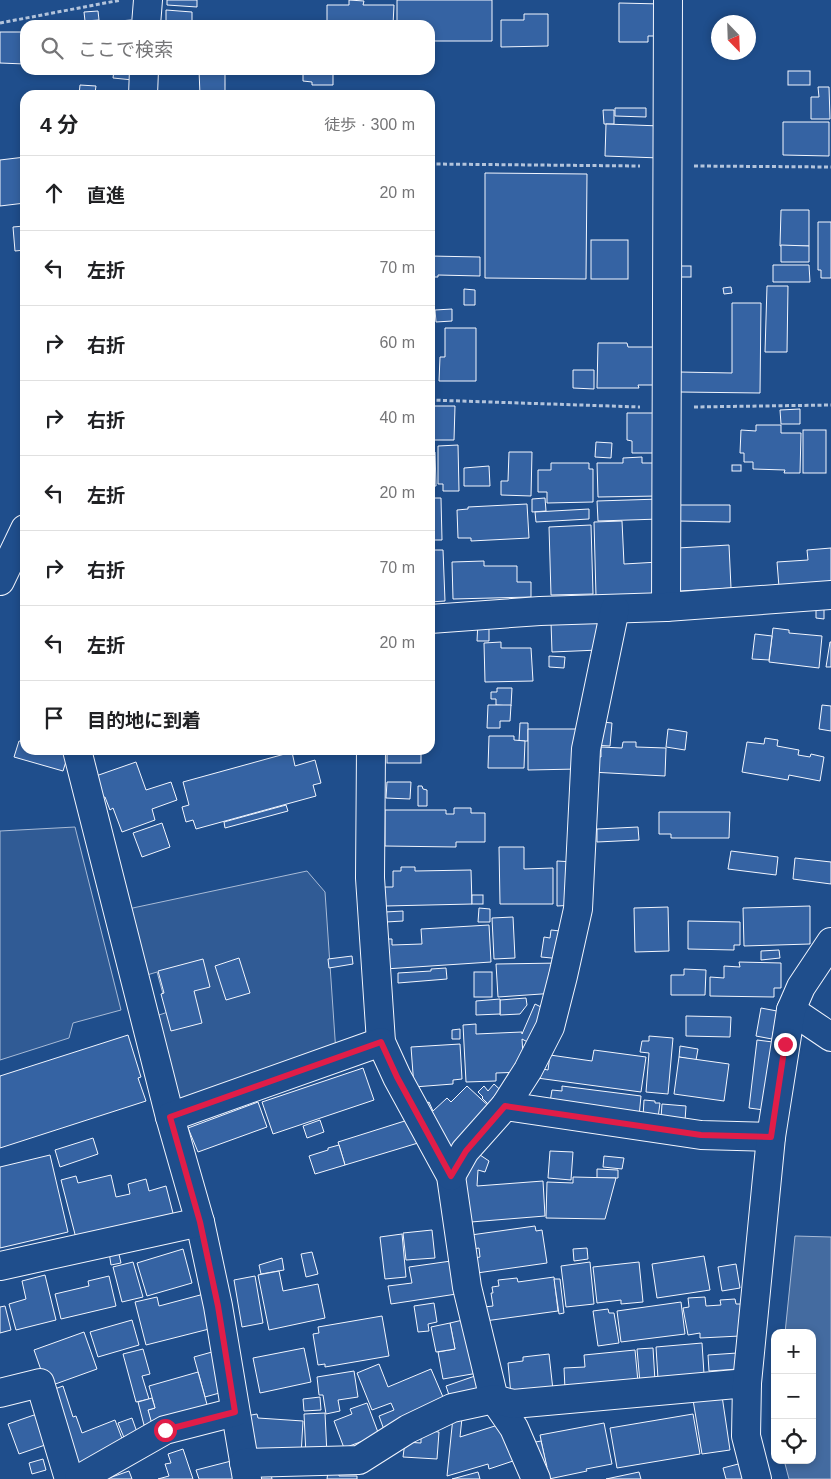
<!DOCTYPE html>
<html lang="ja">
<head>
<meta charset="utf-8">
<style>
	body { margin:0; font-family:Arial,"Noto Sans JP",sans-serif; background:#f6f6f6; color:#202124 }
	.controls { position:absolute; right:15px; bottom:15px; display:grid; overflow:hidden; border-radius:10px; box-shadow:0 2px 8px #0003 }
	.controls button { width:45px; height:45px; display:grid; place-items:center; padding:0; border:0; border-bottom:1px solid #e0e0e0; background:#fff; color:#202124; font:25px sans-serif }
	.compass { position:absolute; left:711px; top:15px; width:45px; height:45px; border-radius:50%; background:#fff; box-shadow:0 2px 8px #0003; rotate:157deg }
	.stop { position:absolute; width:15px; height:15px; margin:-11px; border:4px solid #e11d48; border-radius:50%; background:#fff }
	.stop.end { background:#e11d48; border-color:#fff; box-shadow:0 1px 5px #0008 }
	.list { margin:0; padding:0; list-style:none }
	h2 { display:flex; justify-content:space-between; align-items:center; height:65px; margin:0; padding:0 20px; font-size:21px }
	h2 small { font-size:16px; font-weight:400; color:#757577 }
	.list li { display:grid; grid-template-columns:32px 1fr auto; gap:15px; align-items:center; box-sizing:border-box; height:75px; padding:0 20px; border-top:1px solid #e0e0e0 }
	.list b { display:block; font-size:19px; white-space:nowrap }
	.list em { font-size:16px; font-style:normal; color:#757577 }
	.icon { flex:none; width:28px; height:28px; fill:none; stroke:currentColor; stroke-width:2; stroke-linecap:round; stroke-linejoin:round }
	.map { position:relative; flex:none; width:831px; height:1479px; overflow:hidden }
	.search { position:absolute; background:#fff; box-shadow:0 2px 8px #0003; left:20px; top:20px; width:415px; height:55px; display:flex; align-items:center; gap:12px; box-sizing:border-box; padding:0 18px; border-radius:15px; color:#757577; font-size:19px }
	.panel { position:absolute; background:#fff; box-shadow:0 2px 8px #0003; left:20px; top:90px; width:415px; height:665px; border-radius:15px }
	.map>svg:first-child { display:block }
</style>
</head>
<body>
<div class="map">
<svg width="831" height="1479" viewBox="0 0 831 1479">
	<rect width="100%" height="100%" fill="#1f4e8c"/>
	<g fill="#305b95" stroke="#a8bbd7">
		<polygon points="75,827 121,1010 73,1023 69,1038 0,1060 0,831"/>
		<polygon points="307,871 325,892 336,1053 179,1101 156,1016 168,1012 157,972 147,975 128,909"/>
	</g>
	<polygon fill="#446ba0" stroke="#a8bbd7" points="795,1236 831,1237 831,1479 789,1479 784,1460 812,1460 812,1333 785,1333"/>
	<g fill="#3563a3" stroke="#f2f6ff">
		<polygon points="167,0 197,0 197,7 167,5"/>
		<polygon points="349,0 364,1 363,5 394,5 393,25 327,25 327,5 349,5"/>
		<polygon points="397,0 492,0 492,41 430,41 430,25 397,25"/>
		<polygon points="619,3 662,4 662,36 648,36 648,42 619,42"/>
		<polygon points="166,10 192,12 192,25 166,25"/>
		<polygon points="98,11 99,20 85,21 84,12"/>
		<polygon points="524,14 548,14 548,46 501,47 501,20 524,20"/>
		<polygon points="131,20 132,25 84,25 84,24"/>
		<polygon points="0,32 25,32 25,64 0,63"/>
		<polygon points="114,70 133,70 133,80 113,78"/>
		<polygon points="178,70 193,70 193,73 178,72"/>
		<polygon points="199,70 225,70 225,95 200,95"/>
		<polygon points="303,70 333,70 333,85 312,85 312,82 303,81"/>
		<rect x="788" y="71" width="22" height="14"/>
		<polygon points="80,85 96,86 95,93 119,95 79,95"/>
		<polygon points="818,87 829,87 830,119 811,119 811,97 819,97"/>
		<polygon points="615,108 646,108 646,117 615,116"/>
		<polygon points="603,110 614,110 614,124 604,124"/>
		<polygon points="783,122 829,122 829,156 783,155"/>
		<polygon points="606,124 661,126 660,158 605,156"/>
		<polygon points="25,157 25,203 0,206 0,160"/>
		<polygon points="485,173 587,174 586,279 485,278"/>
		<polygon points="781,210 809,210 809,246 780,246"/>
		<polygon points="818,222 831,222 831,278 821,278 821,270 818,270"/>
		<polygon points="24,226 25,250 15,251 13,227"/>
		<rect x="591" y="240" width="37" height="39"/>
		<polygon points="781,245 809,246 809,262 781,262"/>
		<polygon points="430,256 480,257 480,276 438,275 438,277 430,277"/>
		<polygon points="773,265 809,265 810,282 773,282"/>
		<rect x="680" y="266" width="11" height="11"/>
		<polygon points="767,286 788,286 787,352 765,352"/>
		<polygon points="731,287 732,293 724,294 723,288"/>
		<polygon points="464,289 475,290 475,305 464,305"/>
		<polygon points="732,303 761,303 760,393 680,392 680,372 732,373"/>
		<polygon points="452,309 452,321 436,322 435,310"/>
		<polygon points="445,328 476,328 476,381 439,381 440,357 445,357"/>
		<polygon points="430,330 433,330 432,389 430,389"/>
		<polygon points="598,343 627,343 628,347 657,347 657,385 638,385 639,388 597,388"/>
		<polygon points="573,370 594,370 594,389 573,388"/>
		<polygon points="430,406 455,406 454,440 430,440"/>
		<polygon points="800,409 800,424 781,424 780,410"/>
		<polygon points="627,413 660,413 660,453 632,453 632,441 627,440"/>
		<polygon points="756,425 781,425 781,433 801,433 800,473 784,473 785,470 753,469 753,462 744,462 744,453 740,453 741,430 756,431"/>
		<rect x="803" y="430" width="23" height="43"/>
		<polygon points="596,442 612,443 611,458 595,457"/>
		<polygon points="458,445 459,491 443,491 443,484 438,484 438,446"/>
		<polygon points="430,452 435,452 436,486 430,486"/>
		<polygon points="509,452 532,452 531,496 501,495 501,481 508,481"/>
		<polygon points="642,457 642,463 657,463 658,496 598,497 597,463 623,463 623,458"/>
		<polygon points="551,463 589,463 589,469 593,469 593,502 547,503 547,492 538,492 538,470 551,470"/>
		<rect x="732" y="465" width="9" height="6"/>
		<polygon points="489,466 490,486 464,486 464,468"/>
		<polygon points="430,498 441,498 442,540 430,540"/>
		<polygon points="545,498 546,511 532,512 532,499"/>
		<polygon points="660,499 660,519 598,521 597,501"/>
		<polygon points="527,504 529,538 471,541 471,538 458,538 457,510 468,509 468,507"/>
		<polygon points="679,505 730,505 730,522 678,521"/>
		<polygon points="589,509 589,519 536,522 535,512"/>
		<polygon points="622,521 624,564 659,562 660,594 596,596 594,522"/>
		<polygon points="591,525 593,594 551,595 549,527"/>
		<polygon points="729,545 731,588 680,591 678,548"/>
		<polygon points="831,548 831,583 779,587 777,562 808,560 807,550"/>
		<polygon points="430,550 443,550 445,601 430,602"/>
		<polygon points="484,561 484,566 517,566 517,582 531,582 531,597 453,599 452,562"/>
		<polygon points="816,607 824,608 824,619 816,618"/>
		<polygon points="598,620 599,650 552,652 551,622"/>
		<polygon points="478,621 489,621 489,641 477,641"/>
		<polygon points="773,628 789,630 789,633 822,636 819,668 769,662"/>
		<polygon points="755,634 772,636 769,660 752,659"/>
		<polygon points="501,642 501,648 531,648 533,681 485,682 484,643"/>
		<polygon points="830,642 831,642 831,667 826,667"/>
		<polygon points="549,656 565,657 564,668 549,667"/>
		<polygon points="497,688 512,688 511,706 496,705 496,699 491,699 491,692 497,692"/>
		<polygon points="488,705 511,705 510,721 500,721 500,728 487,728"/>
		<polygon points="822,705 831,706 831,731 819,729"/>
		<polygon points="593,721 612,723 610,746 592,745"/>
		<polygon points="520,723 528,723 528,741 519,741"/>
		<polygon points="528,729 583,729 579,769 528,770"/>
		<polygon points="668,729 687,732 685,750 666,747"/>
		<polygon points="489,736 514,736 514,740 525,741 524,768 488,768"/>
		<polygon points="765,738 778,740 777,746 799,750 798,755 810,757 811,754 824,757 820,781 789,775 788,780 742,772 747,742 764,744"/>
		<polygon points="19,741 25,742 25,750 51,750 68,755 63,771 14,757"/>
		<polygon points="623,742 636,742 636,747 666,748 665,776 591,772 592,756 601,757 601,747 622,748"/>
		<rect x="387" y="750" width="34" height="13"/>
		<polygon points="292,752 295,766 315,760 321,783 313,785 316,796 196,829 193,820 186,822 182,807 189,805 183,782"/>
		<polygon points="136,762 146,790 171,782 177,800 152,809 155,820 122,832 113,808 110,810 105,797 101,798 93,777"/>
		<polygon points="387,782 411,782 410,799 386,798"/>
		<polygon points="418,786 422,786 423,789 427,790 427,806 418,806"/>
		<polygon points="286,805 288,811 225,828 224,822"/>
		<polygon points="454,808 471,808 471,813 485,813 485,842 456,842 456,847 385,846 385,810 446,810 446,814 454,814"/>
		<polygon points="659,812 730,812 729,838 671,838 671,834 659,834"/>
		<polygon points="162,823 170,847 142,857 133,833"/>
		<polygon points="638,827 639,840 597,842 597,829"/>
		<polygon points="499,847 524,847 524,869 553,868 553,904 500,904"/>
		<polygon points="731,851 778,857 776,875 728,869"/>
		<polygon points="795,858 831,862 831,884 793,879"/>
		<polygon points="557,861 574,862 576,905 557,906"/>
		<polygon points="401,867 415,867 415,871 471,870 472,904 385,906 384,887 393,887 393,871 401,871"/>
		<rect x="472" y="895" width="11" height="9"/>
		<polygon points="810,906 810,944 744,946 743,908"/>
		<polygon points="668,907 669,951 635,952 634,908"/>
		<polygon points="479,908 490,909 490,922 478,922"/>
		<polygon points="403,911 403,921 386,922 385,912"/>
		<polygon points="513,917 515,958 494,959 492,918"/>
		<polygon points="688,921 740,922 740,945 734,945 734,950 688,949"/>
		<polygon points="489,925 491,962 385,969 383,939 392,939 392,945 422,944 421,929"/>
		<polygon points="551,930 570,932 562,959 541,957 544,937 550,938"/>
		<polygon points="779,950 780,958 761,960 761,951"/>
		<polygon points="352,956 353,964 329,968 328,959"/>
		<polygon points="239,958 250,993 226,1000 215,966"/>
		<polygon points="203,959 210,987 194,991 202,1023 171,1031 161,994 164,993 158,971"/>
		<polygon points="739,962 781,963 781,988 774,988 774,997 710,996 710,977 724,978 724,966 740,967"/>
		<polygon points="561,963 556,993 498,997 496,964"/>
		<polygon points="446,968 447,979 398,983 398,973 431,971 431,969"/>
		<polygon points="684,969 706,970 705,995 671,995 671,975 684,975"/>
		<rect x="474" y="972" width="18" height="25"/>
		<polygon points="526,998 527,1005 520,1014 500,1015 500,1000"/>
		<polygon points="500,999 500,1014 476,1015 476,1001"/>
		<polygon points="535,1004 549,1011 537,1047 522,1039 524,1072 496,1073 496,1081 466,1082 463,1025 476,1024 476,1034 522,1032 522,1034"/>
		<polygon points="761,1008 777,1011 772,1039 756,1036"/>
		<polygon points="686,1016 731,1017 730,1037 686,1036"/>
		<polygon points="460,1029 460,1039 452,1039 452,1030"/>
		<polygon points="128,1035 141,1077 138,1078 146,1101 0,1148 0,1076"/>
		<polygon points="649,1036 673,1038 668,1094 646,1092 649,1053 640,1052 642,1041 649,1041"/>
		<polygon points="757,1040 773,1042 764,1110 749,1108"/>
		<polygon points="460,1044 462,1079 453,1080 453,1084 414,1087 411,1047"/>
		<polygon points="680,1046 698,1049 696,1060 679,1057"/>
		<polygon points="594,1050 646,1057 641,1092 537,1078 538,1068 548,1070 550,1055 592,1061"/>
		<polygon points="679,1057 729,1064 724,1101 674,1094"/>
		<polygon points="363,1068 374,1100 273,1134 262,1102"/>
		<polygon points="494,1084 507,1096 493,1109 482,1098 483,1097 478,1092 484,1086 488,1091"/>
		<polygon points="467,1086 494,1111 449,1161 421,1106 429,1102 433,1111 447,1098 451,1102"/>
		<polygon points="562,1086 641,1096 639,1117 549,1108 552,1090 562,1091"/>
		<polygon points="644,1100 655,1101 655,1103 660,1103 658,1118 643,1117"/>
		<polygon points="258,1102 267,1127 198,1152 188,1128"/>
		<polygon points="662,1104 686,1106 685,1121 661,1118"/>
		<polygon points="411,1119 418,1143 345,1165 338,1142"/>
		<polygon points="320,1120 324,1132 307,1138 303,1126"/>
		<polygon points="93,1138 98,1154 60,1167 55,1150"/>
		<polygon points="339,1145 345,1165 315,1174 309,1156 328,1150 328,1148"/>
		<polygon points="550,1151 573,1152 571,1180 548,1178"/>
		<polygon points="477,1153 489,1161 485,1172 478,1170 477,1186 543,1181 545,1216 471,1222 463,1184"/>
		<polygon points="50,1155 68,1232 0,1248 0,1167"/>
		<polygon points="604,1156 624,1158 622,1169 603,1167"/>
		<polygon points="597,1169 618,1170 618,1178 597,1178"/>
		<polygon points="111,1175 116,1197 130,1194 128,1184 146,1179 149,1191 166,1186 174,1217 77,1242 61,1180 76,1176 78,1183"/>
		<polygon points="573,1177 616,1178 605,1219 546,1218 547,1182 573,1183"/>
		<polygon points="535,1226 536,1231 542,1230 547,1263 477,1273 475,1258 480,1257 479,1248 473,1249 471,1235"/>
		<polygon points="432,1230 435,1258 406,1260 403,1233"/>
		<polygon points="402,1234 406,1277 385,1279 380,1237"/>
		<polygon points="587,1248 588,1259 574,1261 573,1249"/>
		<polygon points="183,1249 192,1283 147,1296 137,1263"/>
		<polygon points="118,1250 121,1263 111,1265 109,1252"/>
		<polygon points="312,1252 318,1274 306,1277 301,1254"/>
		<polygon points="704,1256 710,1290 657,1298 652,1264"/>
		<polygon points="282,1258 284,1270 261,1274 259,1265"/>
		<polygon points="458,1260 463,1293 391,1304 388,1286 412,1283 409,1267"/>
		<polygon points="133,1262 143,1297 122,1302 113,1267"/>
		<polygon points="590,1262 594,1304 566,1307 561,1266"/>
		<polygon points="639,1262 643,1302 621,1304 621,1300 597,1303 593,1267"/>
		<polygon points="736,1264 740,1288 722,1291 718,1267"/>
		<polygon points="279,1271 283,1291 318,1284 325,1318 269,1330 258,1275"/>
		<polygon points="45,1275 56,1320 16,1330 9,1304 26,1299 22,1281"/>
		<polygon points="109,1276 116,1306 61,1319 55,1294 89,1286 88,1281"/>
		<polygon points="255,1276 263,1323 242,1327 234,1280"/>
		<polygon points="554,1277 558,1311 485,1321 484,1307 493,1306 491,1293 493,1293 492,1287 499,1286 498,1280 517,1278 518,1282"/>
		<polygon points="554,1279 560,1279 564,1313 559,1314"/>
		<polygon points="204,1294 213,1328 146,1345 135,1302 157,1297 159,1306"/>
		<polygon points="705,1297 706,1306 721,1305 720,1300 735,1299 736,1304 744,1304 740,1336 700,1338 700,1333 688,1335 683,1308 689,1307 688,1298"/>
		<polygon points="681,1302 685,1334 621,1342 617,1311"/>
		<polygon points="434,1303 437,1322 428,1324 429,1331 418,1332 414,1306"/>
		<polygon points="5,1306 11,1330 0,1333 0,1307"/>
		<polygon points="608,1309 609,1313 614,1313 619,1343 598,1346 593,1311"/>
		<polygon points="382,1316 389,1356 325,1367 325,1364 318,1365 313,1334 319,1333 318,1327"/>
		<polygon points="467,1319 478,1373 443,1379 438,1352 455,1349 450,1323"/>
		<polygon points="132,1320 139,1345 98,1357 90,1332"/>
		<polygon points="450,1323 455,1349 436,1352 431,1327"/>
		<polygon points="84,1332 97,1369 47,1387 34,1350"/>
		<polygon points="702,1343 704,1374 658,1379 656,1347"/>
		<polygon points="304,1348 311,1382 260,1393 253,1358"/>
		<polygon points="653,1348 655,1381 640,1383 637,1349"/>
		<polygon points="143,1349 150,1374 142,1376 149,1399 136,1402 123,1354"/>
		<polygon points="635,1350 638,1382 565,1389 564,1368 585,1367 584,1355"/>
		<polygon points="212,1352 223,1392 205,1397 194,1357"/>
		<polygon points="737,1353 738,1369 709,1371 708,1355"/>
		<polygon points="549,1354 553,1390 511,1395 508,1363 523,1361 523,1357"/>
		<polygon points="379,1364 388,1387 431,1369 446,1404 387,1438 379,1416 394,1410 391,1403 372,1410 357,1373"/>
		<polygon points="354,1371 358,1397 338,1400 340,1411 326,1414 323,1395 319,1395 317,1377"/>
		<polygon points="198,1372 208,1408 151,1423 148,1410 155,1408 149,1386"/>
		<polygon points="475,1376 481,1390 451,1401 446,1386"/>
		<polygon points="63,1386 73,1417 76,1416 82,1433 115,1420 126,1449 76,1471 49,1391"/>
		<polygon points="722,1396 730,1450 702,1454 693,1400"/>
		<polygon points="320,1397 321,1410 304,1411 303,1399"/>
		<polygon points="152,1398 155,1408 148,1410 152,1424 144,1425 138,1402"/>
		<polygon points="367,1403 379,1435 344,1448 334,1421 352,1414 350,1409"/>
		<polygon points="325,1413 327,1455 306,1455 304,1414"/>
		<polygon points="37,1414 48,1444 19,1454 8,1424"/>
		<polygon points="257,1414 258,1418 303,1421 301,1455 254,1455 246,1416"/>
		<polygon points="693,1414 700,1454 617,1468 610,1428"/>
		<polygon points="453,1417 462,1418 460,1437 498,1425 522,1458 489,1469 488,1464 447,1476"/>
		<polygon points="132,1418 138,1435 125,1440 118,1423"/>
		<polygon points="604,1423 612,1464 586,1469 587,1471 549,1479 540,1435"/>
		<polygon points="421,1430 439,1432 437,1459 403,1457 405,1442 421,1443"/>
		<polygon points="541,1441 547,1467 540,1467 530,1443"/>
		<polygon points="183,1449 193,1479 158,1479 169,1476 165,1464 171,1463 168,1454"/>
		<polygon points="43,1459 46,1470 32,1474 29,1463"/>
		<polygon points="235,1460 241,1479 199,1479 196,1470"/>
		<polygon points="742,1463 746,1479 726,1479 723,1468"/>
		<polygon points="270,1469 272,1479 257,1479"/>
		<polygon points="129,1471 132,1479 106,1479"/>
		<polygon points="328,1472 339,1472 339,1476 357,1476 357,1479 327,1479"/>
		<polygon points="478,1472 480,1479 452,1479"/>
		<polygon points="639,1472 641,1479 606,1479"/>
	</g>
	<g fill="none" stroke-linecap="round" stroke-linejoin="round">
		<defs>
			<g id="minor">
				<polyline points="666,607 668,0"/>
				<polyline points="430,619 540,611 666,607 831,595"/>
				<polyline points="77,750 170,1117 200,1222 218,1306 247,1479"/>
				<polyline points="371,750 370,878 381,1042 397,1077 451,1176 467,1287 494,1399 514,1428 536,1479"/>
				<polyline points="791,1010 831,1037"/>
				<polyline points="505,1106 701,1135 771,1137"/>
				<polyline points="170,1117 381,1042"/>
				<polyline points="451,1176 465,1151 505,1106 528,1070 550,1027 563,976 578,909 586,749 615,609"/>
				<polyline points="0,1266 200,1222"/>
				<polyline points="0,1393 40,1383 69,1479"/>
				<polyline points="244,1463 359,1460 408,1429 452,1408 494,1399 513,1404 747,1383"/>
				<polyline points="79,1479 165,1430 235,1412"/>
				<polyline points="757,1479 746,1436 747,1383 771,1137 791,1010 801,987 831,942"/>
			</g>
			<g id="major">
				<polyline points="146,25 148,0"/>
				<polyline points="143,95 144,70"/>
				<polyline points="0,581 25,529"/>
			</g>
		</defs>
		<use href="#minor" stroke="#f2f6ff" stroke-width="30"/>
		<use href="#major" stroke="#f2f6ff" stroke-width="30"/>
		<g stroke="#b3c4dc" stroke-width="3" stroke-dasharray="4 2.5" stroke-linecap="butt">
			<polyline points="0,23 121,0"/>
			<polyline points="430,164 640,166"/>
			<polyline points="694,166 831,167"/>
			<polyline points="430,400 640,407"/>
			<polyline points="694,407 831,405"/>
		</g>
		<use href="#minor" stroke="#1f4e8c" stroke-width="28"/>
		<use href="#major" stroke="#1f4e8c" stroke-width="28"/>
	</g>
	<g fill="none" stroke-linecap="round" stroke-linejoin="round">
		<polyline stroke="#e11d48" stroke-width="6" points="165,1430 235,1412 218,1306 200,1222 170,1117 381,1042 397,1077 451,1176 466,1151 505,1106 701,1135 771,1137 785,1044"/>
	</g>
</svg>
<div class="controls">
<button>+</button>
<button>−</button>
<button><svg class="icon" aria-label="locate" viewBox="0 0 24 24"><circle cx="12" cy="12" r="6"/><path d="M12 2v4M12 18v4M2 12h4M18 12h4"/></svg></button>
</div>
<svg class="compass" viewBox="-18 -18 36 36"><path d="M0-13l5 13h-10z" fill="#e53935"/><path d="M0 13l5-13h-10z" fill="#757577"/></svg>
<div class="stop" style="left:165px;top:1430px"></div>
<div class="stop end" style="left:785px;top:1044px"></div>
<div class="search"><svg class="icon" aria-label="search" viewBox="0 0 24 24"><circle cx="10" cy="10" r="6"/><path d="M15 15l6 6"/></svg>ここで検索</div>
<section class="panel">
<h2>4 分<small>徒歩 · 300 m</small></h2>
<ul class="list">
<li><svg class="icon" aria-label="ahead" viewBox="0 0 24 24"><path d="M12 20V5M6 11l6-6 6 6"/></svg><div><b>直進</b></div><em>20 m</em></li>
<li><svg class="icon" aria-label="left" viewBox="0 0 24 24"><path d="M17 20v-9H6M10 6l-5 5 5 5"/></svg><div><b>左折</b></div><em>70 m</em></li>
<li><svg class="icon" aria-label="right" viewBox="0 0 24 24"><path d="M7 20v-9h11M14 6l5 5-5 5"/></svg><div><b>右折</b></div><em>60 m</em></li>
<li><svg class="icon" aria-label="right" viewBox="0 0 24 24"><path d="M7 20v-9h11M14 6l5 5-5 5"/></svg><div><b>右折</b></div><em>40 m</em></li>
<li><svg class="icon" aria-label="left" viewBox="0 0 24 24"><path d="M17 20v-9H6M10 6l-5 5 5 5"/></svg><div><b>左折</b></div><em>20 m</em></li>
<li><svg class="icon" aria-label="right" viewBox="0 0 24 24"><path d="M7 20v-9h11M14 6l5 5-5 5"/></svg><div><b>右折</b></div><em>70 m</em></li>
<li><svg class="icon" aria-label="left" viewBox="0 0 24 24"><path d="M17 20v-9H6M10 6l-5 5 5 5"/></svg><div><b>左折</b></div><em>20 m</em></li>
<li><svg class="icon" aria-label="arrive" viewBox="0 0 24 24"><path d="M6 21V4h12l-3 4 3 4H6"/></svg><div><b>目的地に到着</b></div></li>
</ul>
</section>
</div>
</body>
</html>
